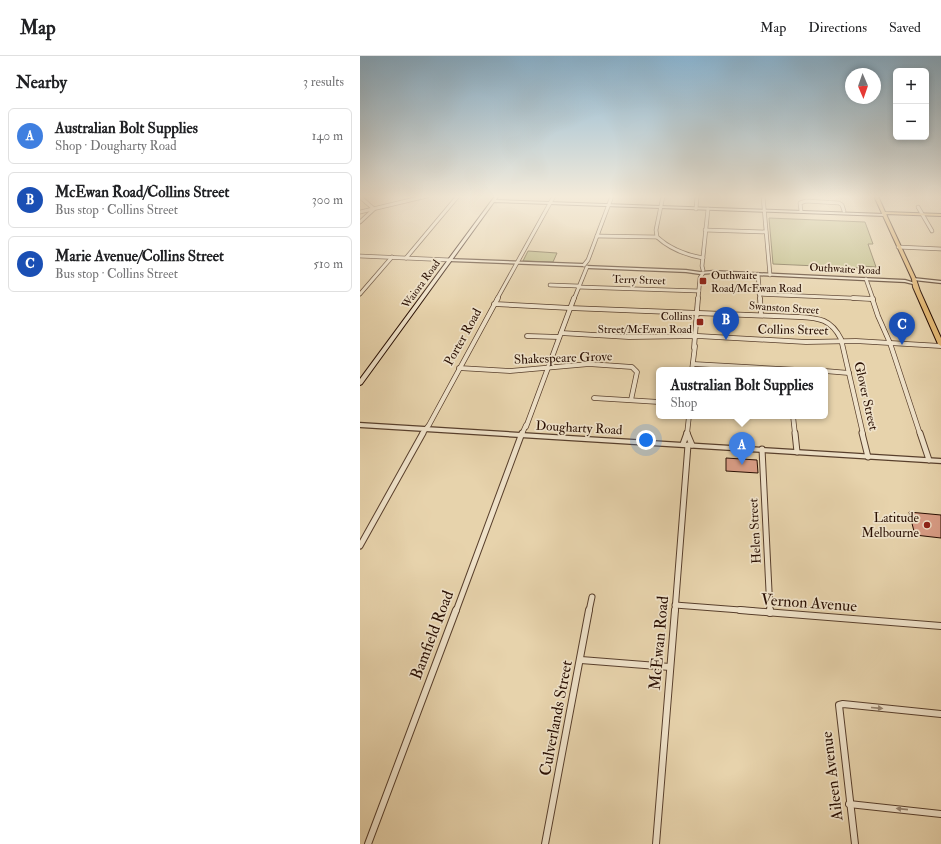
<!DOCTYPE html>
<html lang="en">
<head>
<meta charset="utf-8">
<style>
	body { margin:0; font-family:"IM FELL Double Pica",serif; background:#f2f2f2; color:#202124 }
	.controls { position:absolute; right:12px; top:12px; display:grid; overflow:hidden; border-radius:6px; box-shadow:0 2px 6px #0003 }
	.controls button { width:36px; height:36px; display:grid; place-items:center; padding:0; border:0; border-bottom:1px solid #e0e0e0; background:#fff; color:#202124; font:20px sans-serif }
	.compass { position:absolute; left:485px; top:12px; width:36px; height:36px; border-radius:50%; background:#fff; box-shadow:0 2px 6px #0003; rotate:178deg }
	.you { position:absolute; left:286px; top:384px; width:14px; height:14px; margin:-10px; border:3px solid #fff; border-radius:50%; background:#1a73e8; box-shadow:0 0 0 6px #1a73e833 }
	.badge { display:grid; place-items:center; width:26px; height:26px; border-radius:50%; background:#8f2418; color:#fff; font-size:13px; font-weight:700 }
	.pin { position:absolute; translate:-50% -33px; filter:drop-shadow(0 1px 2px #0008) }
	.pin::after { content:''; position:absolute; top:21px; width:14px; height:12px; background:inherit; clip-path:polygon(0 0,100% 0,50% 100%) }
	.popup { position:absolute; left:296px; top:311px; width:172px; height:52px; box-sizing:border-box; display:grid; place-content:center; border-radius:6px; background:#fff; filter:drop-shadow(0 1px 3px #0005); font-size:13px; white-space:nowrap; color:#757577 }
	.popup b { font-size:15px; color:#202124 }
	.popup::after { content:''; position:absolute; left:50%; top:100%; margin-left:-8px; border:8px solid transparent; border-top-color:#fff }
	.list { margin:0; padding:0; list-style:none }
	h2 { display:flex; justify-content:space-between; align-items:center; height:52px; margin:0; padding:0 16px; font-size:17px }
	h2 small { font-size:13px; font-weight:400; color:#757577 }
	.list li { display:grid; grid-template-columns:26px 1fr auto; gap:12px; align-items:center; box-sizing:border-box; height:56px; margin:0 8px 8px; padding:0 8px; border:1px solid #e0e0e0; border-radius:6px }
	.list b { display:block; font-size:15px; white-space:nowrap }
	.list p { margin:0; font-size:13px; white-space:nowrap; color:#757577 }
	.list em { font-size:13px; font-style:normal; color:#757577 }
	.map { position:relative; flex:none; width:581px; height:788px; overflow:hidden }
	header { display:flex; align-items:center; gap:24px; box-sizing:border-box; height:56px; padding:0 20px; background:#fff; border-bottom:1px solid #e0e0e0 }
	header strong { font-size:19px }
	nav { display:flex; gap:22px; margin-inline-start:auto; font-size:14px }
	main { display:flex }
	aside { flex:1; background:#fff }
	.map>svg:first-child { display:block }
</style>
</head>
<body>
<header>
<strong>Map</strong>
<nav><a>Map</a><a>Directions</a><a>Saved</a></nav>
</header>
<main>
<aside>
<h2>Nearby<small>3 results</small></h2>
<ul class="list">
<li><span class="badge" style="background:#3f7fe0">A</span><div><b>Australian Bolt Supplies</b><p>Shop · Dougharty Road</p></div><em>140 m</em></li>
<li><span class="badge" style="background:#1a4fb4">B</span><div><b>McEwan Road/Collins Street</b><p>Bus stop · Collins Street</p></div><em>300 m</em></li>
<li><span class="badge" style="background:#1a4fb4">C</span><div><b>Marie Avenue/Collins Street</b><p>Bus stop · Collins Street</p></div><em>510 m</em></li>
</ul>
</aside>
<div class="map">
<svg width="581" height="788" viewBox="0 0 581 788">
	<rect width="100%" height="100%" fill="#e7d3ac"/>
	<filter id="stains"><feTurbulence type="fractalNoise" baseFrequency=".005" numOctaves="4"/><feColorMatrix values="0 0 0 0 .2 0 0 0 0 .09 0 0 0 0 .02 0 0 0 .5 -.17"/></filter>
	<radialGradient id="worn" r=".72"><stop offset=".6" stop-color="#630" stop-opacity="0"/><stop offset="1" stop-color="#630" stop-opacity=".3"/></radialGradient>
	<g fill="#bdba84" stroke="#726443">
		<polygon points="409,162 505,166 513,188 508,188 516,211 501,210 501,212 413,208"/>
		<polygon points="168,195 197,197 193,206 163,205"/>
	</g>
	<g fill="#d99d86" stroke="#280e02">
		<polygon points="366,402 397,404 398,417 366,415"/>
		<polygon points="549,456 581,459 581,482 555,479"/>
	</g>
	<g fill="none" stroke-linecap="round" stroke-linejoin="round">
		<defs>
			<g id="minor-far3">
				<path d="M 303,140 L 296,174 L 297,181 C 310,193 326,199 343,202"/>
				<polyline points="403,140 410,219"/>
				<polyline points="0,141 14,153 0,166"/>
				<polyline points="558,151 572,175"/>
				<polyline points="336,153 337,140"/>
				<polyline points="441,155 440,147 446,145 479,147 482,149 484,155"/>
				<polyline points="0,156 67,140"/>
				<polyline points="345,174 406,176"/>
				<polyline points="237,180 297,181"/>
				<polyline points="538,191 581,193"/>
				<polyline points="0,200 90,204"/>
				<polyline points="46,202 98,140"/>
				<polyline points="224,209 228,204 252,140"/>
				<polyline points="343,214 342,210 348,153"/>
				<polyline points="398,218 400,243"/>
				<polyline points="506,223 513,243"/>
				<polyline points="190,229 218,230"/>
				<polyline points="218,231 339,235"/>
				<polyline points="0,238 32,201"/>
				<polyline points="399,238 513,243"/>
				<polyline points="137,243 194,140"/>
				<polyline points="214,243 227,211"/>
				<polyline points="338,243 340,222 343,217"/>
			</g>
			<g id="minor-far2">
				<polyline points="400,242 401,259"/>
				<polyline points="493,242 513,243"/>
				<polyline points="512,242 518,260 530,287 560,378"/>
				<polyline points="134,248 210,252"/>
				<path d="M 210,252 L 439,261 C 459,262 471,263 481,283 L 503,378"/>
				<polyline points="201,277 269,281 338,280 446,286 496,285 581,290"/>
				<polyline points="167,280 199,281"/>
				<polyline points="334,292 338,242"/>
				<polyline points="333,308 439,314"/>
				<polyline points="99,312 150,315 229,308 272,311 277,316 271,344"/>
				<polyline points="332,314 335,290"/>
				<polyline points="465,315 489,317"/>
				<polyline points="234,342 299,346"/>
				<polyline points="433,360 435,378"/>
				<polyline points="166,371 214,242"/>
				<polyline points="62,378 69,369 138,242"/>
				<polyline points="162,378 166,369"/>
				<polyline points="327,378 329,360"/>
			</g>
			<g id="minor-far1">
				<polyline points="327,377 332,389"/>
				<polyline points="435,377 437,396"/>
				<polyline points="502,377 508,401"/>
				<polyline points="560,377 569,404"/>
				<polyline points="323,388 327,377"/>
				<polyline points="402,393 410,555"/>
				<polyline points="0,490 63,377"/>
				<polyline points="315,549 393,555"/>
				<polyline points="96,555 162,377"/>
				<polyline points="229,555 232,541"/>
				<polyline points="315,555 328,389"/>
			</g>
			<g id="minor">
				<polyline points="380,554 581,570"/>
				<polyline points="410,554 410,557"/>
				<polyline points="221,604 310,611"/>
				<polyline points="489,748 581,758"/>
				<polyline points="8,788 96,554"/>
				<polyline points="185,788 229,554"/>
				<polyline points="296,788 315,554"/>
				<polyline points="495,788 479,649 483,648 581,658"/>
			</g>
			<g id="tertiary">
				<polygon points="89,203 223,208 225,209 223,210 90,205 88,204"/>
				<polygon points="227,210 326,214 340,216 353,215 545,224 555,227 553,228 545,226 353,217 340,218 326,216 228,212 227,212"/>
				<polygon points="553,222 581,225 581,227 554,224 552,223"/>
				<polygon points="0,367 581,403 581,407 0,371"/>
			</g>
			<polygon id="secondary" points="135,140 138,140 136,144 525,158 527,159 525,160 134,146 2,328 0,329 0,323"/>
			<polygon id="primary" points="514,140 518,140 525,156 581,158 581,160 526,158 556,223 560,235 581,282 581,290 578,288 553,231 552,223"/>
		</defs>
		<use href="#minor-far3" stroke="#583f2c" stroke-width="4.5"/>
		<use href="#minor-far2" stroke="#583f2c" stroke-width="5.5"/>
		<use href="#minor-far1" stroke="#583f2c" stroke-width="7"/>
		<use href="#minor" stroke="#583f2c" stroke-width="8"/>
		<use href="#tertiary" stroke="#583f2c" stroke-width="2.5"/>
		<use href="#secondary" stroke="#280e02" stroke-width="2"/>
		<use href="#primary" stroke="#280e02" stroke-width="2"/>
		<use href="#minor-far3" stroke="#efe2c9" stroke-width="3"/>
		<use href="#minor-far2" stroke="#efe2c9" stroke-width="4"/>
		<use href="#minor-far1" stroke="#efe2c9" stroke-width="5"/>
		<use href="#minor" stroke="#efe2c9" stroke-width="6"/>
		<use href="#tertiary" fill="#efe2c9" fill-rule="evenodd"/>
		<use href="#secondary" fill="#efe2c9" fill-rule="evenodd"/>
		<use href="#primary" fill="#e4ba76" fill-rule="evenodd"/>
	</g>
	<defs><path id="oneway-solid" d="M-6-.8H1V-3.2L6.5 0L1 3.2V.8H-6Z"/></defs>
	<g fill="#95836f">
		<use href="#oneway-solid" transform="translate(517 652) rotate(5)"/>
		<use href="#oneway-solid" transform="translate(542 753) rotate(-174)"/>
	</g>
	<linearGradient id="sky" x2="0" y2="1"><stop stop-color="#89b5d3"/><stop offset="0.56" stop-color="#f4ebda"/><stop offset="1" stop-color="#f4ebda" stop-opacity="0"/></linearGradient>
	<rect width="581" height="251" fill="url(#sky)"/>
	<g fill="#8f2418" stroke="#efe2c9" stroke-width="1.5">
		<rect x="339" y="221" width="8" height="8" rx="2"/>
		<rect x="336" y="262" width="8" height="8" rx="2"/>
		<circle cx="567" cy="469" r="4"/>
	</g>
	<g text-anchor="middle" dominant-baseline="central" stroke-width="3.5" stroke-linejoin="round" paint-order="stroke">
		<g font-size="11" fill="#280e02" stroke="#efe2c9">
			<text transform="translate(485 213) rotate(3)">Outhwaite Road</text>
			<text transform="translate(279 224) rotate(2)">Terry Street</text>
			<text transform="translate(61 228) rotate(-54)">Waiora Road</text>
			<text transform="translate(424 252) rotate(4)">Swanston Street</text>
		</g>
		<g font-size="11" fill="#280e02" stroke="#efe2c9" text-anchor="start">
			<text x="351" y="219">Outhwaite<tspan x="351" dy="13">Road/McEwan Road</tspan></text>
			<text x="332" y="260" text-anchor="end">Collins<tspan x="332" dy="13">Street/McEwan Road</tspan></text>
		</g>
		<g font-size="13" fill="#280e02" stroke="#efe2c9">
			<text transform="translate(433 274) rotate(1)">Collins Street</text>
			<text transform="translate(103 281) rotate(-61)">Porter Road</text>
			<text transform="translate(203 302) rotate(-2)">Shakespeare Grove</text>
			<text transform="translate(506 340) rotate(77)">Glover Street</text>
			<text transform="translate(219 372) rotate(3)">Dougharty Road</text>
			<text transform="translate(395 475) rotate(-93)">Helen Street</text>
		</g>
		<g font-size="13" fill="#280e02" stroke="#efe2c9" text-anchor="end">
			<text x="559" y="462">Latitude<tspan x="559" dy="15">Melbourne</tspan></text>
		</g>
		<g font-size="16" fill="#280e02" stroke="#efe2c9">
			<text transform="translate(449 547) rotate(4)">Vernon Avenue</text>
			<text transform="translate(72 579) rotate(-69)">Bamfield Road</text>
			<text transform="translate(299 587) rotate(-85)">McEwan Road</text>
			<text transform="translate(196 662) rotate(-79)">Culverlands Street</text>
			<text transform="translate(472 720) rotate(-97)">Aileen Avenue</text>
		</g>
	</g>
	<rect width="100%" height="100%" filter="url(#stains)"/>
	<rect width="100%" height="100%" fill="url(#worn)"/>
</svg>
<div class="controls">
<button>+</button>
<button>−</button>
</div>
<svg class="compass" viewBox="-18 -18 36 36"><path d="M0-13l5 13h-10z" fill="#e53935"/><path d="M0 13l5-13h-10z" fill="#757577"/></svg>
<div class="you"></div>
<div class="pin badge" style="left:382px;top:409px;background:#3f7fe0">A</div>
<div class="popup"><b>Australian Bolt Supplies</b>Shop</div>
<div class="pin badge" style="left:366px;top:284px;background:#1a4fb4">B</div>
<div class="pin badge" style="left:542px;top:289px;background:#1a4fb4">C</div>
</div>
</main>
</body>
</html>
